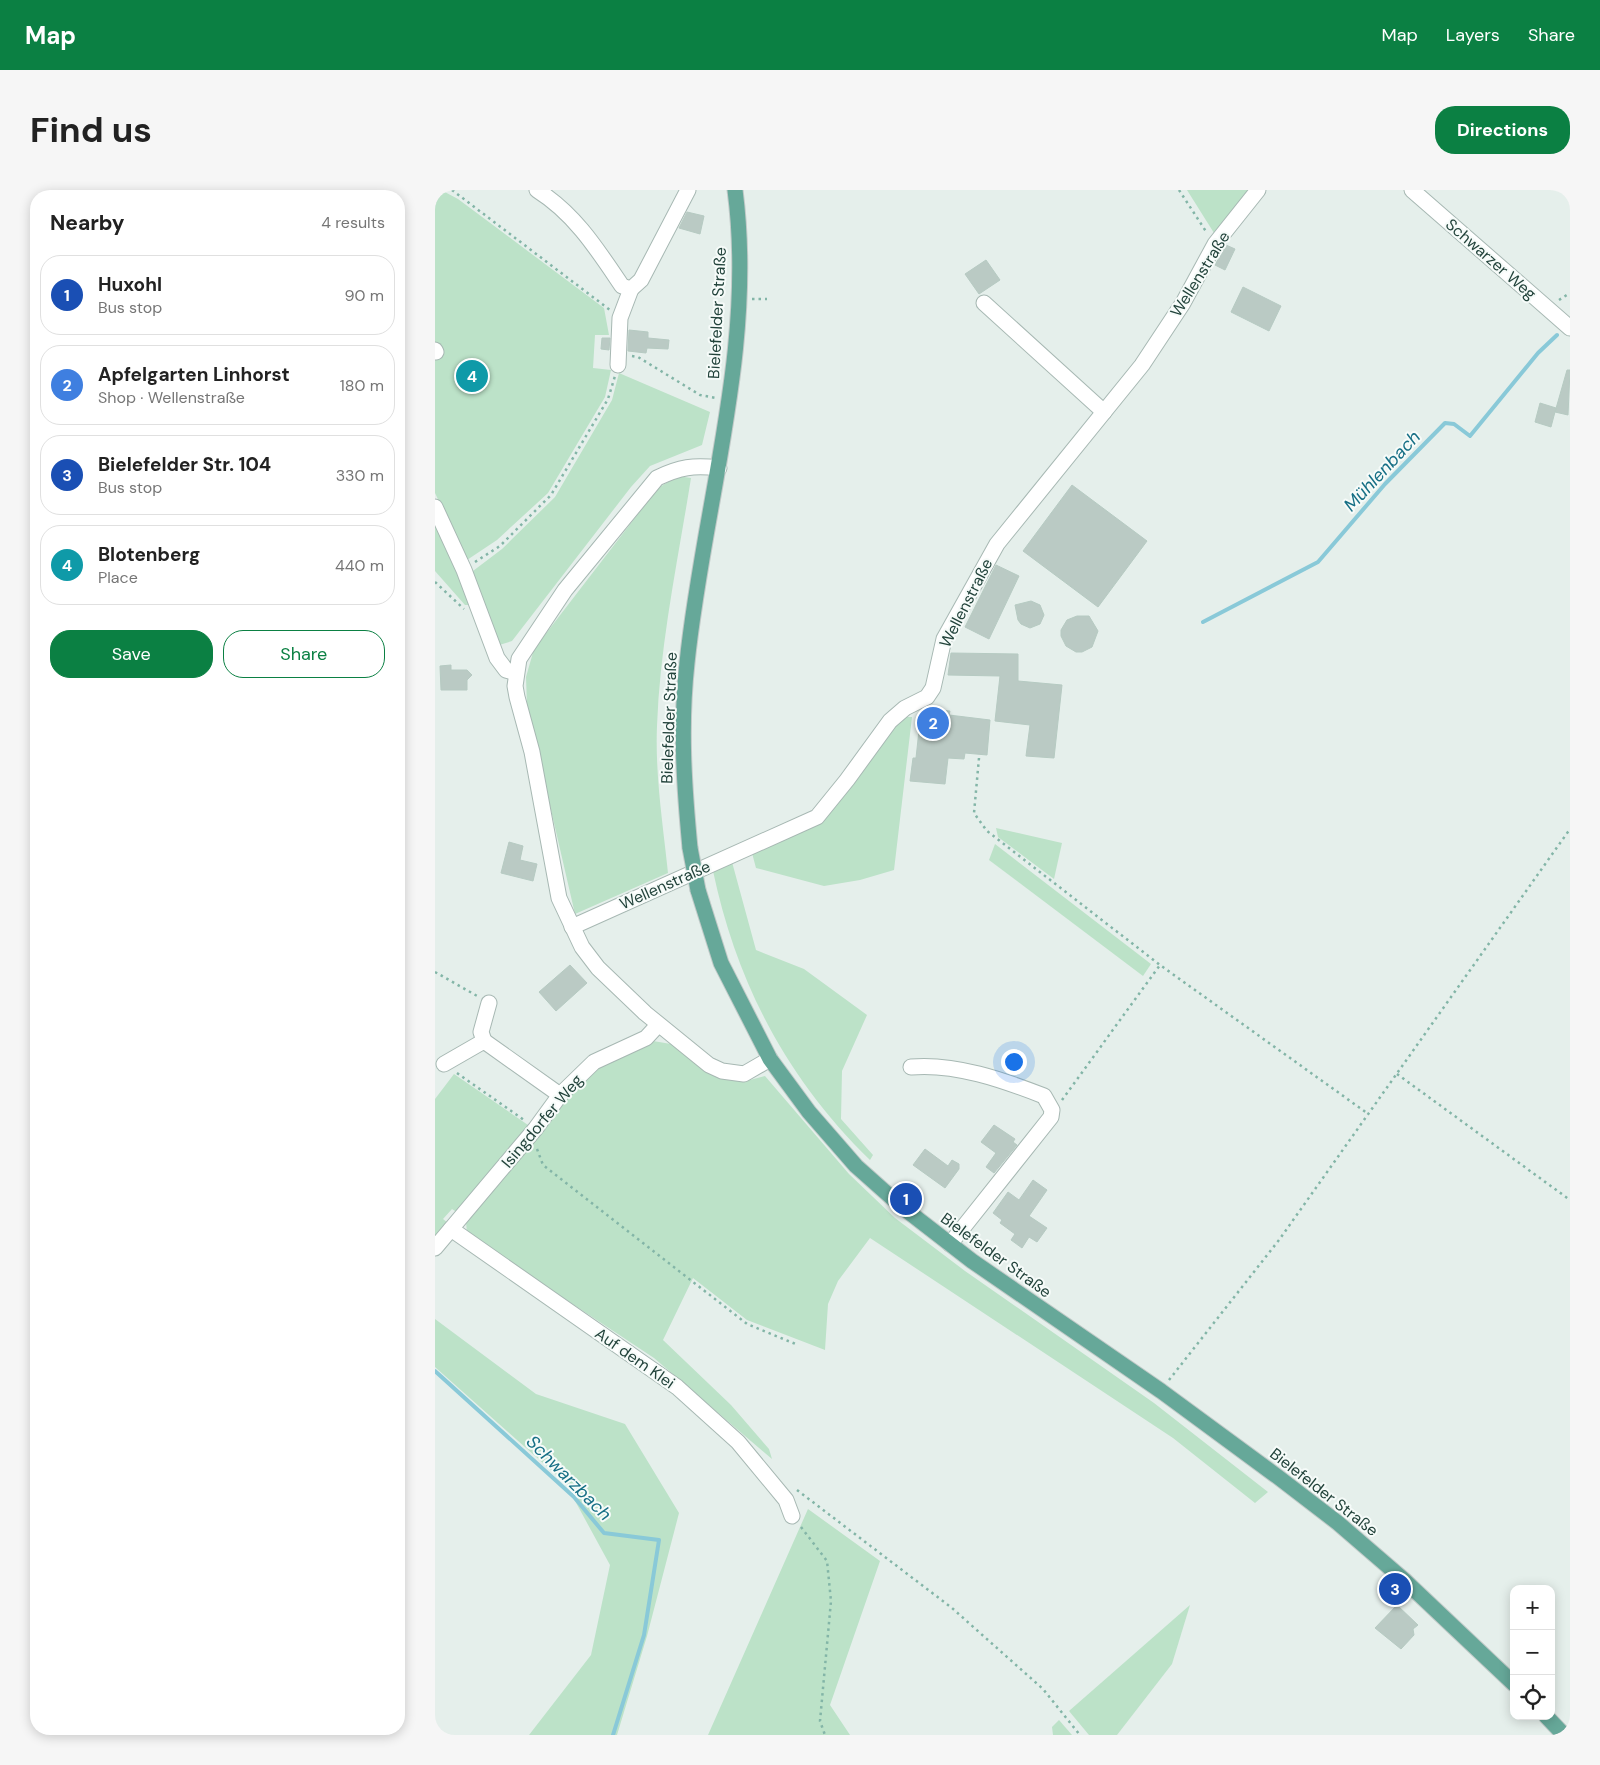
<!DOCTYPE html>
<html lang="en">
<head>
<meta charset="utf-8">
<style>
	body { margin:0; font-family:"DM Sans",sans-serif; background:#f6f6f6; color:#222 }
	.controls { position:absolute; right:15px; bottom:15px; display:grid; overflow:hidden; border-radius:10px; box-shadow:0 2px 12px #0003 }
	.controls button { width:45px; height:45px; display:grid; place-items:center; padding:0; border:0; border-bottom:1px solid #e0e0e0; background:#fff; color:#222; font:25px sans-serif }
	.you { position:absolute; left:578px; top:871px; width:18px; height:18px; margin:-12px; border:4px solid #fff; border-radius:50%; background:#1a73e8; box-shadow:0 0 0 8px #1a73e833 }
	.badge { display:grid; place-items:center; width:32px; height:32px; border-radius:50%; background:#0b8043; color:#fff; font-size:16px; font-weight:700 }
	.pin { position:absolute; translate:-50% -50%; border:2px solid #fff; box-shadow:0 1px 5px #0006 }
	.list { margin:0; padding:0; list-style:none }
	h2 { display:flex; justify-content:space-between; align-items:center; height:65px; margin:0; padding:0 20px; font-size:21px }
	h2 small { font-size:16px; font-weight:400; color:#767676 }
	.list li { display:grid; grid-template-columns:32px 1fr auto; gap:15px; align-items:center; box-sizing:border-box; height:80px; margin:0 10px 10px; padding:0 10px; border:1px solid #e0e0e0; border-radius:20px }
	.list b { display:block; font-size:19px; white-space:nowrap }
	.list p { margin:0; font-size:16px; white-space:nowrap; color:#767676 }
	.list em { font-size:16px; font-style:normal; color:#767676 }
	.actions { display:flex; gap:10px; padding:15px 20px }
	.actions a { flex:1; padding:11px 0; border:1px solid #0b8043; border-radius:20px; text-align:center; font-size:18px; color:#0b8043 }
	.actions .main { background:#0b8043; color:#fff }
	.icon { flex:none; width:28px; height:28px; fill:none; stroke:currentColor; stroke-width:2; stroke-linecap:round; stroke-linejoin:round }
	.map { position:relative; flex:none; width:1135px; height:1545px; overflow:hidden; border-radius:20px }
	header { display:flex; align-items:center; gap:30px; box-sizing:border-box; height:70px; padding:0 25px; background:#0b8043; color:#fff }
	header strong { font-size:24px }
	nav { display:flex; gap:28px; margin-inline-start:auto; font-size:18px }
	.intro { display:flex; align-items:center; justify-content:space-between; box-sizing:border-box; height:120px; padding:0 30px }
	h1 { margin:0; font-size:35px }
	.button { padding:12px 22px; border-radius:20px; background:#0b8043; color:#fff; font-size:18px; font-weight:700 }
	main { display:flex; gap:30px; padding:0 30px }
	aside { flex:1; background:#fff; border-radius:20px; box-shadow:0 2px 12px #0003 }
	.map>svg:first-child { display:block }
</style>
</head>
<body>
<header>
<strong>Map</strong>
<nav><a>Map</a><a>Layers</a><a>Share</a></nav>
</header>
<div class="intro"><h1>Find us</h1><a class="button">Directions</a></div>
<main>
<aside>
<h2>Nearby<small>4 results</small></h2>
<ul class="list">
<li><span class="badge" style="background:#1a4fb4">1</span><div><b>Huxohl</b><p>Bus stop</p></div><em>90 m</em></li>
<li><span class="badge" style="background:#3f7fe0">2</span><div><b>Apfelgarten Linhorst</b><p>Shop · Wellenstraße</p></div><em>180 m</em></li>
<li><span class="badge" style="background:#1a4fb4">3</span><div><b>Bielefelder Str. 104</b><p>Bus stop</p></div><em>330 m</em></li>
<li><span class="badge" style="background:#0f9aa8">4</span><div><b>Blotenberg</b><p>Place</p></div><em>440 m</em></li>
</ul>
<div class="actions"><a class="main">Save</a><a>Share</a></div>
</aside>
<div class="map">
<svg width="1135" height="1545" viewBox="0 0 1135 1545">
	<rect width="100%" height="100%" fill="#e5efeb"/>
	<g fill="#bce2c8">
		<polygon points="0,0 6,0 23,9 169,118 174,145 160,145 158,178 176,180 170,207 113,303 62,350 32,370 0,303"/>
		<polygon points="752,0 815,0 779,43"/>
		<polygon points="184,183 275,222 267,255 215,276 196,297 77,451 61,456 34,384 67,359 120,307 177,210"/>
		<path d="M 243,286 L 256,288 C 243,370 225,453 222,536 C 220,585 228,635 233,683 L 140,724 L 92,516 L 91,487 L 99,459 L 223,298 Z"/>
		<polygon points="0,332 37,415 30,415 0,381"/>
		<polygon points="467,527 477,527 459,680 425,690 389,696 321,678 317,663 383,632"/>
		<polygon points="561,638 627,653 619,689 563,647"/>
		<polygon points="560,654 716,774 708,786 554,670"/>
		<path d="M 297,672 L 321,760 L 369,779 L 432,825 L 407,881 L 406,929 L 438,965 L 435,970 C 352,889 302,794 278,681 Z"/>
		<polygon points="218,851 236,854 272,881 292,890 311,891 330,886 414,984 460,1028 530,1081 719,1213 833,1302 820,1313 738,1248 435,1048 403,1091 393,1114 390,1160 312,1130 258,1088 228,1150 296,1215 334,1259 337,1269 219,1168 32,1044 31,1031 130,911 161,879"/>
		<polygon points="19,884 93,935 23,1023 17,1019 8,1029 13,1033 0,1048 0,909"/>
		<polygon points="0,1129 101,1204 190,1234 244,1323 212,1446 182,1545 94,1545 156,1465 175,1375 139,1309 144,1305 0,1177"/>
		<polygon points="373,1319 445,1371 395,1515 415,1545 273,1545"/>
		<polygon points="755,1415 737,1474 682,1545 654,1545 634,1521"/>
		<polygon points="624,1530 637,1545 618,1545 617,1537"/>
	</g>
	<g fill="none" stroke-linecap="round" stroke-linejoin="round">
		<g stroke="#89c9d8" stroke-width="4">
			<polyline points="768,432 883,372 950,294 1010,233 1019,234 1035,246 1103,163 1122,145"/>
			<polyline points="0,1181 139,1307 169,1343 224,1350 209,1445 178,1545"/>
		</g>
	</g>
	<g fill="#bacac4" stroke="#b6cac2">
		<polygon points="252,22 269,26 265,44 244,38"/>
		<polygon points="791,55 800,59 790,80 780,75"/>
		<polygon points="551,70 565,90 544,104 530,84"/>
		<polygon points="808,97 846,116 834,141 796,122"/>
		<polygon points="194,140 213,142 213,148 234,150 233,159 212,158 211,163 193,161"/>
		<polygon points="167,148 175,148 174,160 166,159"/>
		<polygon points="1132,180 1135,180 1133,225 1120,222"/>
		<polygon points="1105,213 1121,218 1116,237 1100,232"/>
		<polygon points="637,295 712,351 663,417 588,361"/>
		<polygon points="561,375 584,386 554,449 530,437"/>
		<polygon points="596,411 605,415 609,425 605,434 595,438 586,434 583,430 580,415"/>
		<polygon points="642,426 654,426 663,441 657,457 647,462 641,462 631,456 626,446 626,440 632,430"/>
		<polygon points="516,463 583,464 583,491 627,495 619,568 591,566 595,535 560,531 565,486 513,485"/>
		<polygon points="16,475 16,480 32,480 37,485 32,490 32,500 6,500 5,476"/>
		<polygon points="505,520 515,521 514,525 555,530 552,565 530,563 529,569 513,568 510,594 475,591 478,568 481,568 486,522 504,525"/>
		<polygon points="74,652 88,656 85,670 102,674 98,691 66,683"/>
		<polygon points="135,775 152,793 121,821 104,802"/>
		<polygon points="559,935 580,949 578,952 582,955 559,983 551,977 561,963 546,952"/>
		<polygon points="490,959 513,976 517,970 524,974 524,979 510,998 478,975"/>
		<polygon points="598,990 612,1000 594,1026 612,1038 602,1052 594,1047 587,1058 576,1050 580,1044 565,1033 567,1030 558,1023 573,1002 584,1010"/>
		<polygon points="962,1415 983,1435 978,1439 979,1445 966,1459 940,1438"/>
	</g>
	<g fill="none" stroke-linecap="round" stroke-linejoin="round">
		<defs>
			<g id="minor">
				<path d="M 102,0 C 140,24 162,59 187,96 L 196,99 L 206,90 L 253,0"/>
				<polyline points="977,0 1135,138"/>
				<polyline points="549,113 669,222"/>
				<polyline points="0,160 1,162"/>
				<polyline points="183,175 185,128 196,99"/>
				<path d="M 284,278 C 258,275 245,277 222,288 L 130,400 L 84,469 L 80,496 L 82,507 L 97,562 L 124,708 L 147,757 L 163,778 L 210,823 L 274,875 L 287,881 L 309,884 L 335,869"/>
				<polyline points="0,317 29,380 62,468 71,480 81,483"/>
				<polyline points="137,737 382,627 412,590 455,531 470,518 492,507 498,498 509,449 562,354 707,175 748,113 780,54 823,0"/>
				<polyline points="49,851 46,842 54,813"/>
				<polyline points="9,874 49,851 125,905"/>
				<path d="M 476,877 C 520,873 568,890 609,906 L 617,920 L 616,927 L 515,1054"/>
				<polyline points="16,1039 242,1197 303,1252 351,1310 357,1326"/>
				<polyline points="0,1058 101,938 125,905 159,872 211,848 223,835"/>
			</g>
			<g id="major">
				<path d="M 255,658 C 249,595 245,536 252,473 C 268,316 321,160 300,0"/>
				<polyline points="263,700 286,773 335,869 374,922 421,976 466,1016 537,1071 726,1201 843,1287 903,1333 969,1390 1079,1494"/>
				<polyline points="1111,1526 1129,1545"/>
			</g>
		</defs>
		<use href="#minor" stroke="#a7b8b3" stroke-width="17"/>
		<use href="#major" stroke="#c1cac8" stroke-width="17"/>
		<g stroke="#83b5a7" stroke-width="2.5" stroke-dasharray="2.5 4" stroke-linecap="butt">
			<polyline points="17,0 175,120"/>
			<polyline points="744,0 772,43"/>
			<polyline points="317,109 332,109"/>
			<polyline points="1124,110 1135,103"/>
			<polyline points="197,166 203,167 265,205 281,208"/>
			<polyline points="40,372 65,356 116,305 173,209 180,186"/>
			<polyline points="0,392 29,419"/>
			<polyline points="544,568 539,623 552,641 725,775 932,923"/>
			<polyline points="0,782 44,807"/>
			<polyline points="22,883 89,930"/>
			<polyline points="962,884 1135,1010"/>
			<polyline points="627,910 725,775"/>
			<polyline points="102,959 108,975 312,1134 363,1155"/>
			<polyline points="734,1190 844,1050 1135,639"/>
			<polyline points="362,1300 517,1418 608,1499 645,1545"/>
			<polyline points="366,1337 392,1371 396,1411 385,1531 390,1545"/>
		</g>
		<use href="#minor" stroke="#fff" stroke-width="15"/>
		<use href="#major" stroke="#66a899" stroke-width="15"/>
		<defs>
			<polyline id="major-bridge" points="255,658 263,700"/>
		</defs>
		<use href="#major-bridge" stroke="#c1cac8" stroke-width="17" stroke-linecap="butt"/>
		<use href="#major-bridge" stroke="#66a899" stroke-width="15"/>
	</g>
	<g text-anchor="middle" dominant-baseline="central" stroke-width="4" stroke-linejoin="round" paint-order="stroke">
		<g font-size="16" fill="#22433b" stroke="#f6fbf9">
			<text transform="translate(1056 69) rotate(41)">Schwarzer Weg</text>
			<text transform="translate(765 84) rotate(-58)">Wellenstraße</text>
			<text transform="translate(282 123) rotate(-87)">Bielefelder Straße</text>
			<text transform="translate(531 413) rotate(-63)">Wellenstraße</text>
			<text transform="translate(234 528) rotate(-88)">Bielefelder Straße</text>
			<text transform="translate(230 695) rotate(-24)">Wellenstraße</text>
			<text transform="translate(107 931) rotate(-50)">Isingdorfer Weg</text>
			<text transform="translate(561 1065) rotate(36)">Bielefelder Straße</text>
			<text transform="translate(200 1168) rotate(35)">Auf dem Klei</text>
			<text transform="translate(889 1302) rotate(38)">Bielefelder Straße</text>
		</g>
		<g font-size="18" font-style="italic" fill="#166f85" stroke="#f6fbf9">
			<text transform="translate(947 281) rotate(-47)">Mühlenbach</text>
			<text transform="translate(134 1288) rotate(45)">Schwarzbach</text>
		</g>
	</g>
</svg>
<div class="controls">
<button>+</button>
<button>−</button>
<button><svg class="icon" aria-label="locate" viewBox="0 0 24 24"><circle cx="12" cy="12" r="6"/><path d="M12 2v4M12 18v4M2 12h4M18 12h4"/></svg></button>
</div>
<div class="you"></div>
<div class="pin badge" style="left:471px;top:1009px;background:#1a4fb4">1</div>
<div class="pin badge" style="left:498px;top:533px;background:#3f7fe0">2</div>
<div class="pin badge" style="left:960px;top:1399px;background:#1a4fb4">3</div>
<div class="pin badge" style="left:37px;top:186px;background:#0f9aa8">4</div>
</div>
</main>
</body>
</html>
